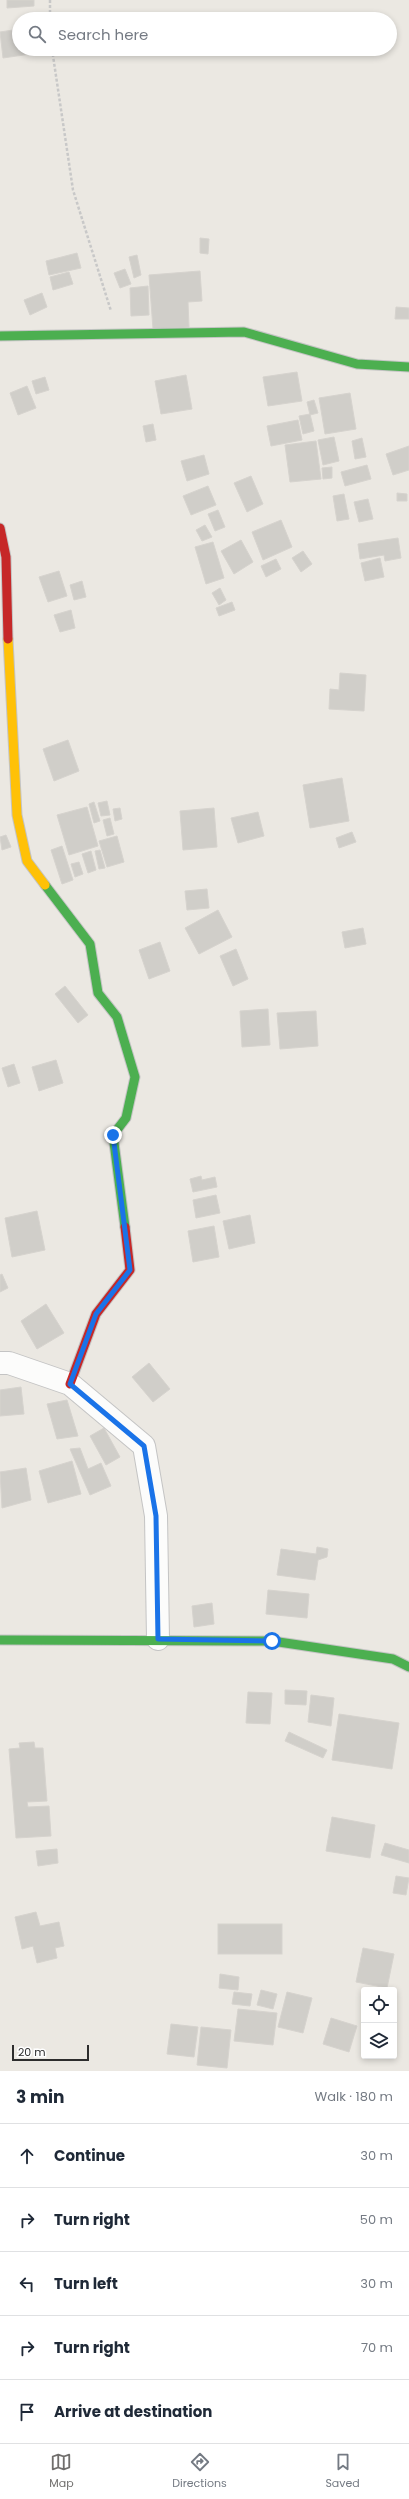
<!DOCTYPE html>
<html lang="en">
<head>
<meta charset="utf-8">
<style>
	body { margin:0; font-family:Poppins,sans-serif; background:#f2f2f3; color:#1f2937 }
	.controls { position:absolute; right:12px; bottom:12px; display:grid; overflow:hidden; border-radius:4px; box-shadow:0 2px 6px #0003 }
	.controls button { width:36px; height:36px; display:grid; place-items:center; padding:0; border:0; border-bottom:1px solid #e0e1e3; background:#fff; color:#1f2937; font:20px sans-serif }
	.scale { position:absolute; left:12px; bottom:10px; width:77px; box-sizing:border-box; padding-left:4px; border:2px solid #2d2d2d; border-top:0; font-size:11px; line-height:14px; white-space:nowrap; color:#2d2d2d; -webkit-text-stroke:3px #fff; paint-order:stroke }
	.stop { position:absolute; width:12px; height:12px; margin:-9px; border:3px solid #1a73e8; border-radius:50%; background:#fff }
	.stop.end { background:#1a73e8; border-color:#fff; box-shadow:0 1px 4px #0008 }
	.list { margin:0; padding:0; list-style:none }
	h2 { display:flex; justify-content:space-between; align-items:center; height:52px; margin:0; padding:0 16px; font-size:17px }
	h2 small { font-size:13px; font-weight:400; color:#747a83 }
	.list li { display:grid; grid-template-columns:26px 1fr auto; gap:12px; align-items:center; box-sizing:border-box; height:64px; padding:0 16px; border-top:1px solid #e0e1e3 }
	.list b { display:block; font-size:15px; white-space:nowrap }
	.list em { font-size:13px; font-style:normal; color:#747a83 }
	.icon { flex:none; width:22px; height:22px; fill:none; stroke:currentColor; stroke-width:2; stroke-linecap:round; stroke-linejoin:round }
	.map { position:relative; flex:none; width:409px; height:2071px; overflow:hidden }
	.search { position:absolute; background:#fff; box-shadow:0 2px 6px #0003; left:12px; right:12px; top:12px; height:44px; display:flex; align-items:center; gap:10px; box-sizing:border-box; padding:0 14px; border-radius:22px; color:#747a83; font-size:15px }
	.sheet { height:372px; background:#fff }
	nav { display:flex; justify-content:space-around; align-items:center; box-sizing:border-box; height:56px; border-top:1px solid #e0e1e3; background:#fff; font-size:11px; color:#747a83 }
	nav a { display:grid; justify-items:center; gap:2px }
	nav .on { color:#706e6c }
	.map>svg:first-child { display:block }
</style>
</head>
<body>
<div class="map">
<svg width="409" height="2071" viewBox="0 0 409 2071">
	<rect width="100%" height="100%" fill="#ebe8e2"/>
	<g fill="#d0cec9" stroke="#d6d3ce">
		<polygon points="7,0 34,0 34,6 7,8"/>
		<polygon points="19,29 19,49 36,49 37,53 3,58 0,32"/>
		<polygon points="200,238 209,239 208,254 200,253"/>
		<polygon points="77,253 81,268 49,275 46,261"/>
		<polygon points="137,255 141,275 134,278 129,257"/>
		<polygon points="125,269 131,284 120,288 114,273"/>
		<polygon points="200,271 202,301 188,302 189,327 153,329 149,275"/>
		<polygon points="69,272 73,284 53,290 50,277"/>
		<polygon points="148,286 149,315 131,316 130,288"/>
		<polygon points="42,293 47,307 30,315 24,300"/>
		<polygon points="396,307 409,308 409,319 395,319"/>
		<polygon points="297,372 302,401 268,406 263,377"/>
		<polygon points="186,375 192,409 161,414 155,381"/>
		<polygon points="45,377 49,390 36,394 32,381"/>
		<polygon points="27,386 36,408 18,415 10,393"/>
		<polygon points="350,393 356,429 325,434 319,398"/>
		<polygon points="314,400 318,413 310,415 307,402"/>
		<polygon points="310,414 314,431 303,434 299,416"/>
		<polygon points="298,420 302,440 271,446 267,426"/>
		<polygon points="153,424 156,440 146,442 143,426"/>
		<polygon points="334,437 339,461 323,465 318,440"/>
		<polygon points="362,438 366,457 355,459 352,441"/>
		<polygon points="316,441 321,479 290,482 285,445"/>
		<polygon points="409,446 409,470 393,475 386,454"/>
		<polygon points="204,455 209,474 187,481 181,461"/>
		<polygon points="367,465 371,479 345,486 341,472"/>
		<polygon points="332,467 332,478 323,479 322,468"/>
		<polygon points="251,476 263,504 247,512 234,483"/>
		<polygon points="208,486 216,505 191,515 183,496"/>
		<polygon points="397,493 407,494 407,501 397,501"/>
		<polygon points="344,494 349,519 337,521 333,496"/>
		<polygon points="368,499 373,519 359,522 354,502"/>
		<polygon points="218,510 225,527 215,531 208,514"/>
		<polygon points="281,520 292,547 263,560 252,532"/>
		<polygon points="205,525 212,537 202,541 196,530"/>
		<polygon points="398,538 401,558 385,561 384,555 360,559 358,544"/>
		<polygon points="241,540 253,562 234,574 221,551"/>
		<polygon points="213,542 224,578 206,584 195,547"/>
		<polygon points="303,551 312,564 301,572 292,558"/>
		<polygon points="380,558 384,577 365,581 361,563"/>
		<polygon points="276,559 281,569 266,577 261,566"/>
		<polygon points="59,571 67,596 48,602 39,577"/>
		<polygon points="82,581 86,597 74,600 70,585"/>
		<polygon points="220,588 226,600 219,605 212,593"/>
		<polygon points="232,602 235,610 219,616 216,608"/>
		<polygon points="71,610 75,628 60,632 54,615"/>
		<polygon points="340,673 366,675 364,711 329,709 330,689 339,690"/>
		<polygon points="68,740 79,771 54,781 43,749"/>
		<polygon points="342,778 349,821 310,828 303,785"/>
		<polygon points="107,801 110,815 101,816 98,803"/>
		<polygon points="94,802 100,821 94,823 89,804"/>
		<polygon points="87,807 98,846 69,855 57,815"/>
		<polygon points="120,808 122,819 115,821 113,809"/>
		<polygon points="214,808 217,847 183,850 180,811"/>
		<polygon points="258,812 264,836 238,843 231,818"/>
		<polygon points="110,818 114,834 107,836 103,820"/>
		<polygon points="352,832 356,842 339,848 336,838"/>
		<polygon points="6,835 11,847 2,850 0,837"/>
		<polygon points="117,836 124,862 107,867 99,841"/>
		<polygon points="62,846 73,880 62,884 51,850"/>
		<polygon points="100,850 105,868 99,869 95,851"/>
		<polygon points="91,851 96,870 88,873 82,854"/>
		<polygon points="79,862 83,874 75,877 71,864"/>
		<polygon points="207,889 209,908 187,910 185,891"/>
		<polygon points="218,910 232,937 199,954 185,928"/>
		<polygon points="363,928 366,944 345,948 342,932"/>
		<polygon points="160,942 170,971 149,979 139,950"/>
		<polygon points="236,949 248,979 233,986 220,956"/>
		<polygon points="65,986 88,1015 78,1023 55,994"/>
		<polygon points="268,1009 270,1045 242,1047 240,1011"/>
		<polygon points="316,1011 318,1046 280,1049 277,1013"/>
		<polygon points="56,1060 63,1083 39,1091 32,1067"/>
		<polygon points="14,1064 20,1083 8,1087 2,1068"/>
		<polygon points="201,1176 202,1180 215,1177 217,1187 193,1192 190,1179"/>
		<polygon points="216,1195 220,1213 196,1218 193,1200"/>
		<polygon points="37,1211 45,1250 12,1257 5,1218"/>
		<polygon points="250,1215 255,1243 229,1249 223,1221"/>
		<polygon points="214,1226 219,1257 193,1262 188,1231"/>
		<polygon points="2,1274 8,1288 0,1292 0,1275"/>
		<polygon points="46,1304 64,1333 37,1349 21,1321"/>
		<polygon points="149,1363 170,1389 153,1402 132,1377"/>
		<polygon points="21,1387 24,1414 0,1416 0,1390"/>
		<polygon points="67,1400 78,1436 57,1439 47,1404"/>
		<polygon points="104,1428 120,1457 106,1465 90,1436"/>
		<polygon points="80,1448 88,1469 101,1463 111,1486 90,1495 70,1449"/>
		<polygon points="72,1461 81,1494 48,1503 39,1471"/>
		<polygon points="26,1468 31,1500 2,1508 0,1472"/>
		<polygon points="317,1547 328,1549 327,1557 318,1560 315,1580 277,1575 281,1549 316,1554"/>
		<polygon points="268,1590 309,1594 307,1618 266,1614"/>
		<polygon points="212,1603 214,1624 194,1627 192,1606"/>
		<polygon points="285,1690 307,1691 306,1705 285,1704"/>
		<polygon points="248,1692 272,1693 270,1724 246,1723"/>
		<polygon points="311,1695 334,1698 331,1726 308,1722"/>
		<polygon points="339,1714 399,1723 392,1769 332,1760"/>
		<polygon points="289,1732 327,1750 323,1758 285,1741"/>
		<polygon points="34,1742 35,1748 43,1748 47,1801 27,1802 28,1807 49,1806 51,1836 16,1838 9,1749 20,1748 19,1743"/>
		<polygon points="332,1817 375,1825 370,1858 326,1851"/>
		<polygon points="385,1843 409,1850 409,1863 381,1855"/>
		<polygon points="57,1849 58,1863 38,1866 36,1851"/>
		<polygon points="396,1876 409,1878 406,1895 393,1893"/>
		<polygon points="36,1912 40,1926 59,1922 64,1946 55,1948 57,1958 37,1963 33,1946 22,1949 15,1917"/>
		<rect x="218" y="1924" width="64" height="30"/>
		<polygon points="363,1948 394,1954 387,1988 356,1982"/>
		<polygon points="220,1974 239,1977 238,1990 219,1988"/>
		<polygon points="261,1990 277,1994 273,2009 257,2005"/>
		<polygon points="234,1992 252,1994 250,2006 232,2004"/>
		<polygon points="287,1992 312,1998 303,2033 278,2027"/>
		<polygon points="238,2009 277,2013 273,2045 234,2041"/>
		<polygon points="331,2018 357,2026 349,2052 323,2044"/>
		<polygon points="171,2024 198,2027 194,2057 167,2054"/>
		<polygon points="201,2027 231,2030 227,2068 197,2065"/>
	</g>
	<g fill="none" stroke-linecap="round" stroke-linejoin="round">
		<defs>
			<polyline id="street" points="0,1363 9,1363 70,1384 144,1446 156,1516 158,1639"/>
			<g id="fast">
				<polyline points="0,336 244,332 357,364 409,367"/>
				<polyline points="45,885 90,944 98,993 117,1017 135,1077 126,1118 113,1135 125,1227"/>
				<polyline points="0,1640 272,1641 393,1659 409,1667"/>
			</g>
			<polyline id="slow" points="8,639 17,815 27,861 45,885"/>
			<g id="jam">
				<polyline points="0,528 6,557 8,639"/>
				<polyline points="70,1384 96,1314 130,1270 125,1227"/>
			</g>
		</defs>
		<use href="#street" stroke="#c4c4c4" stroke-width="24"/>
		<use href="#fast" stroke="#c4c4c4" stroke-width="11"/>
		<use href="#slow" stroke="#c4c4c4" stroke-width="11"/>
		<use href="#jam" stroke="#c4c4c4" stroke-width="11"/>
		<g stroke="#c8c8c8" stroke-width="2.5" stroke-dasharray="3 2" stroke-linecap="butt">
			<polyline points="50,0 50,19"/>
			<polyline points="52,49 73,190 111,311"/>
		</g>
		<use href="#street" stroke="#fcfcfb" stroke-width="22"/>
		<use href="#fast" stroke="#4caf50" stroke-width="9"/>
		<use href="#slow" stroke="#ffc107" stroke-width="9"/>
		<use href="#jam" stroke="#c62828" stroke-width="9"/>
	</g>
	<g fill="none" stroke-linecap="round" stroke-linejoin="round">
		<polyline stroke="#1a73e8" stroke-width="5" points="113,1135 130,1270 96,1314 70,1384 144,1446 156,1516 158,1639 272,1641"/>
	</g>
</svg>
<div class="controls">
<button><svg class="icon" aria-label="locate" viewBox="0 0 24 24"><circle cx="12" cy="12" r="6"/><path d="M12 2v4M12 18v4M2 12h4M18 12h4"/></svg></button>
<button><svg class="icon" aria-label="layers" viewBox="0 0 24 24"><path d="M12 4l9 5-9 5-9-5zM3 14l9 5 9-5"/></svg></button>
</div>
<div class="scale">20 m</div>
<div class="stop" style="left:272px;top:1641px"></div>
<div class="stop end" style="left:113px;top:1135px"></div>
<div class="search"><svg class="icon" aria-label="search" viewBox="0 0 24 24"><circle cx="10" cy="10" r="6"/><path d="M15 15l6 6"/></svg>Search here</div>
</div>
<section class="sheet">
<h2>3 min<small>Walk · 180 m</small></h2>
<ul class="list">
<li><svg class="icon" aria-label="ahead" viewBox="0 0 24 24"><path d="M12 20V5M6 11l6-6 6 6"/></svg><div><b>Continue</b></div><em>30 m</em></li>
<li><svg class="icon" aria-label="right" viewBox="0 0 24 24"><path d="M7 20v-9h11M14 6l5 5-5 5"/></svg><div><b>Turn right</b></div><em>50 m</em></li>
<li><svg class="icon" aria-label="left" viewBox="0 0 24 24"><path d="M17 20v-9H6M10 6l-5 5 5 5"/></svg><div><b>Turn left</b></div><em>30 m</em></li>
<li><svg class="icon" aria-label="right" viewBox="0 0 24 24"><path d="M7 20v-9h11M14 6l5 5-5 5"/></svg><div><b>Turn right</b></div><em>70 m</em></li>
<li><svg class="icon" aria-label="arrive" viewBox="0 0 24 24"><path d="M6 21V4h12l-3 4 3 4H6"/></svg><div><b>Arrive at destination</b></div></li>
</ul>
</section>
<nav>
<a class="on"><svg class="icon" aria-label="map" viewBox="0 0 24 24"><path d="M3 6l6-2 6 2 6-2v14l-6 2-6-2-6 2zM9 4v14M15 6v14"/></svg>Map</a>
<a><svg class="icon" aria-label="directions" viewBox="0 0 24 24"><path d="M12 3l9 9-9 9-9-9zM9 14v-3h6M13 9l2 2-2 2"/></svg>Directions</a>
<a><svg class="icon" aria-label="saved" viewBox="0 0 24 24"><path d="M7 4h10v16l-5-4-5 4z"/></svg>Saved</a>
</nav>
</body>
</html>
